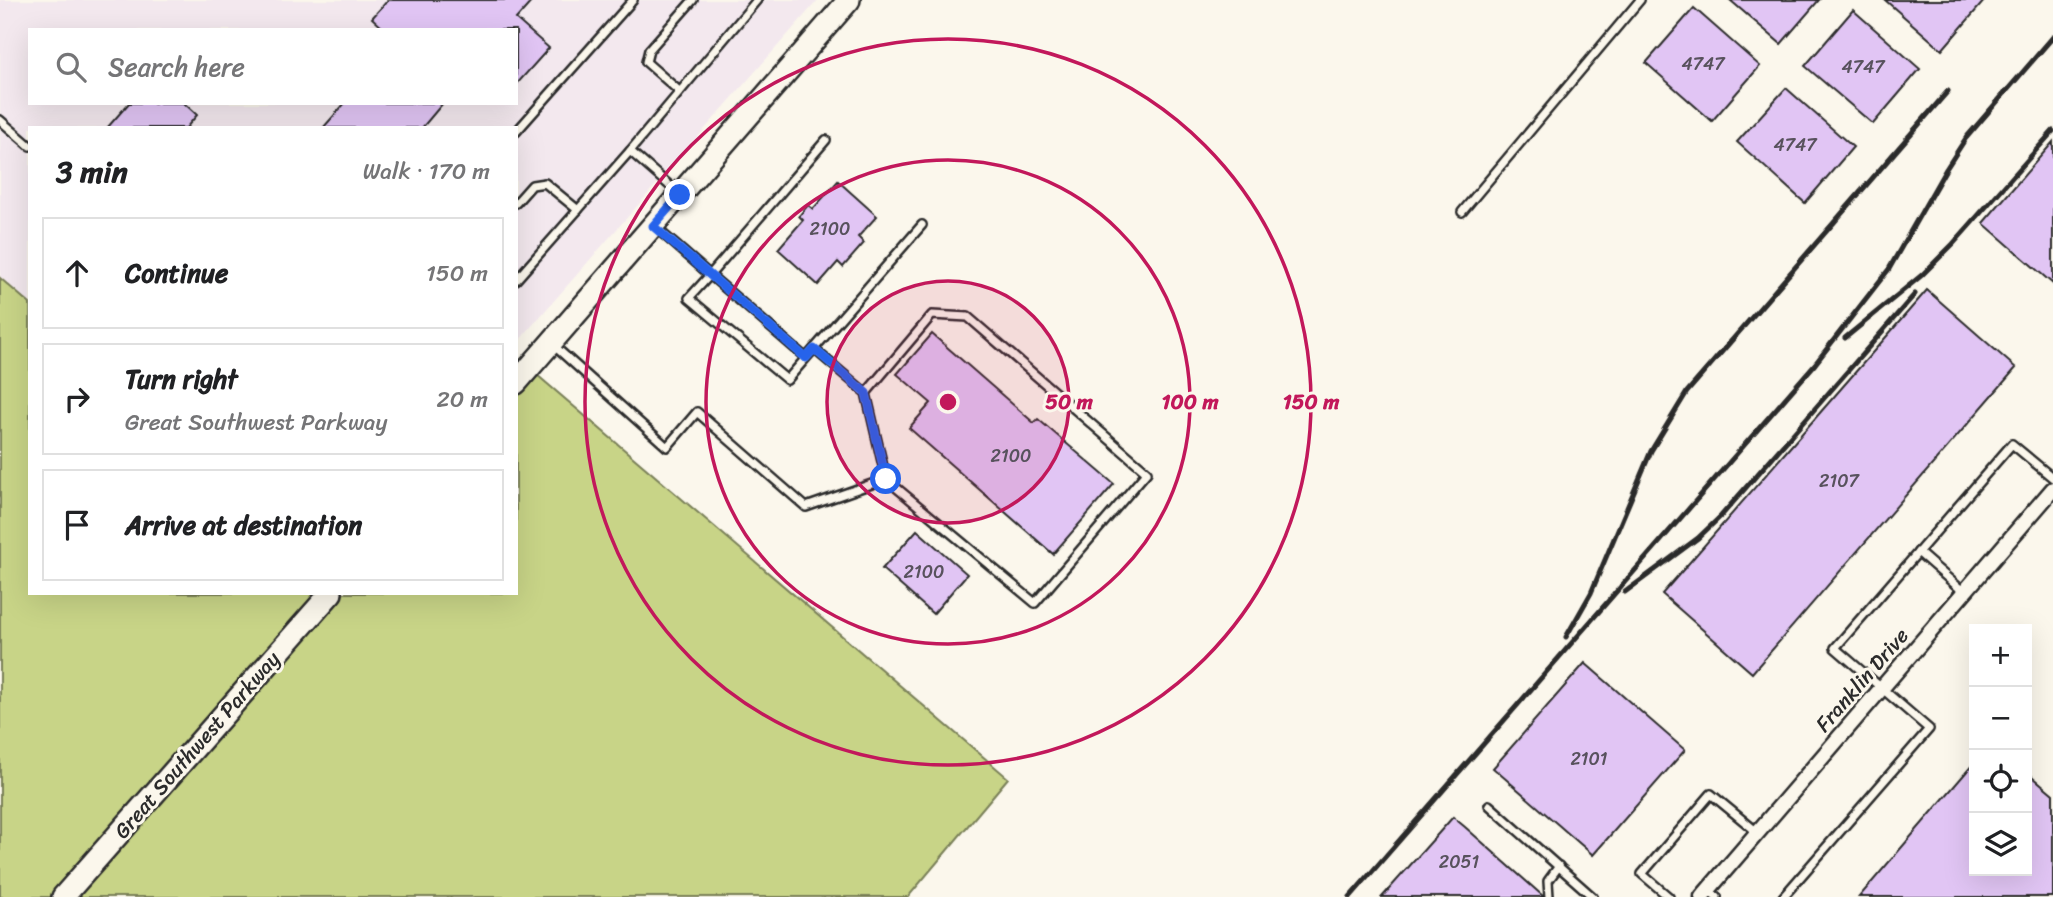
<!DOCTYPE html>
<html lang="en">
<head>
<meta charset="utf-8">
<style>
	body { margin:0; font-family:Sriracha,sans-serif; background:#f2f2f2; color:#202124 }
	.controls { position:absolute; right:21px; bottom:21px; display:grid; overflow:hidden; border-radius:0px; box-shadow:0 7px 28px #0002 }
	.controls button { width:63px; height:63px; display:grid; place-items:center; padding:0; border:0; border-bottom:2px solid #e0e0e0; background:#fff; color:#202124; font:35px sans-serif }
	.stop { position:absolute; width:21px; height:21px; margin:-16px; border:5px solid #2563eb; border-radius:50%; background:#fff }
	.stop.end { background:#2563eb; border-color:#fff; box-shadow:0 2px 7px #0008 }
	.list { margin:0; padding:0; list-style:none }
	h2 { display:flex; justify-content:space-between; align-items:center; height:91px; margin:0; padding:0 28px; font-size:30px }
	h2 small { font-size:23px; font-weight:400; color:#757577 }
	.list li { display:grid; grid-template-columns:46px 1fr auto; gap:21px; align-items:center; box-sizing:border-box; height:112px; margin:0 14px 14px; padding:0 14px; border:2px solid #e0e0e0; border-radius:0px }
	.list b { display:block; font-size:26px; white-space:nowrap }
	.list p { margin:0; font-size:23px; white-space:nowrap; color:#757577 }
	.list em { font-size:23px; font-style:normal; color:#757577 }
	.icon { flex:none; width:38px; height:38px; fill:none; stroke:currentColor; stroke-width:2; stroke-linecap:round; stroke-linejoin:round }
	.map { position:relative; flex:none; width:2053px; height:897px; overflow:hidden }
	.search { position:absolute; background:#fff; box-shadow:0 7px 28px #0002; left:28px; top:28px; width:490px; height:77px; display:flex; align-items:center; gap:18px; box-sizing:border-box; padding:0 24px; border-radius:0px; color:#757577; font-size:26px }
	.panel { position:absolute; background:#fff; box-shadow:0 7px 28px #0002; left:28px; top:126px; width:490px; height:469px; border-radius:0px }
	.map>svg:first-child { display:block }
</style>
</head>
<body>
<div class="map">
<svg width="2053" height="897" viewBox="0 0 2053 897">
	<rect width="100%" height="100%" fill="#fbf7ec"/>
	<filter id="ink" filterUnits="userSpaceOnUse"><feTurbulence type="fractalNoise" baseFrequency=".0143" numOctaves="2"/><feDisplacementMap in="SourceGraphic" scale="14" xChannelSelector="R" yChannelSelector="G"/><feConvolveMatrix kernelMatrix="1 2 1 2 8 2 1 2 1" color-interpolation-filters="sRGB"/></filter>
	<g filter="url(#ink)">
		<path fill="#f3e8ee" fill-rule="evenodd" d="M 0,0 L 818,0 L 516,344 L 516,128 L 30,128 L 30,304 L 0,278 ZM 30,30 L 516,30 L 516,103 L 30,103 Z"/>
		<polygon fill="#c8d487" stroke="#7a8059" stroke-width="2" points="0,278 30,304 30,593 516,593 516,357 1008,778 908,897 0,897"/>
		<g fill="#e1c5f4" stroke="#2b2b2b" stroke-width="2">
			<polygon points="388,0 533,0 516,19 549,48 516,85 516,30 385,30 372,18"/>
			<polygon points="1730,0 1819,0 1781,44"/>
			<polygon points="1885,0 1985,0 1942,50"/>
			<polygon points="1694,8 1760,66 1712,121 1646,63"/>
			<polygon points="1853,10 1920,69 1873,124 1805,66"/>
			<polygon points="1786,88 1853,147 1805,203 1737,142"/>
			<polygon points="129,103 184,103 197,115 186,128 107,128"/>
			<polygon points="345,103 443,103 422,128 323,128"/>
			<polygon points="2053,142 2053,284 1983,223"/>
			<polygon points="838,181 877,216 858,237 864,243 843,267 838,262 818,285 778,249 803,220 799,216 808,205 813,209"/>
			<polygon points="1927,290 2016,368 1752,673 1662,594"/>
			<polygon points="932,334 1034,423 1038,419 1114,484 1053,554 909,428 931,403 897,374"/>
			<polygon points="917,530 967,574 933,614 882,569"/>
			<polygon points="1585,663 1685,750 1593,855 1493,768"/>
			<polygon points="1974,763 1974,871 2027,871 2027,772 2053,794 2053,897 1859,897"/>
			<polygon points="1453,817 1465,827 1544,897 1382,897"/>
		</g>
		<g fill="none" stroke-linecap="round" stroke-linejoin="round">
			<defs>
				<g id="lane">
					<polyline points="679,91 646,62 649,50 693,0"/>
					<polyline points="0,120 30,146"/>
					<polyline points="516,132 633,0"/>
					<polyline points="677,192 630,151 757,0"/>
					<polyline points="516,203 532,185 545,183 578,210"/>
					<polyline points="1462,212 1640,0"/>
					<polyline points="654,226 710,275 826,140"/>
					<polyline points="516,280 630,151"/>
					<polyline points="552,344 667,447 697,412 806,507 886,479"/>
					<polyline points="814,349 866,393 932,315 968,317 1147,472 1035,603 886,479 866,393"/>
					<polyline points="806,358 787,380 689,298 710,275 806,358 922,225"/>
					<polyline points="1918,552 1965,593"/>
					<polyline points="1489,805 1593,897"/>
					<polyline points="1708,890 1717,897"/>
					<polyline points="1549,897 1548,881 1559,866"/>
					<polyline points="1669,897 1642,874 1711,794 1757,832"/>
					<polyline points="1783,897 1929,729 1835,648 2012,444 2053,478"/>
				</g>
				<polyline id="street" points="1702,897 2053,489"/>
				<g id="secondary">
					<polyline points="516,383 849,0"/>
					<polyline points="63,897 331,593"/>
				</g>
			</defs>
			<use href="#lane" stroke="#2b2b2b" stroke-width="12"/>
			<use href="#street" stroke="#2b2b2b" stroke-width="19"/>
			<use href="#secondary" stroke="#2b2b2b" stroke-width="26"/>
			<use href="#lane" stroke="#fbf7ec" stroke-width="7"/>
			<use href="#street" stroke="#fbf7ec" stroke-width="14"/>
			<use href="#secondary" stroke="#fbf7ec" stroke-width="21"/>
			<g stroke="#2b2b2b" stroke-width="5">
				<polyline points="1845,338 1922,275 1953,244 2053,131"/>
				<polyline points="1625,592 1698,538 1721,516 1915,294"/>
				<polyline points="1566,637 1591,593 1651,451 1687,392 1948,91"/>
				<polyline points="1350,897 1815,364 1889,269 1946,169 1966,138 2053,37"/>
			</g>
		</g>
	</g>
	<g fill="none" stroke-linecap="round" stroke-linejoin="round" filter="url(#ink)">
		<polyline stroke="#2563eb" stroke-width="9" points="680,195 653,226 806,358 814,349 866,393 886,479"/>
	</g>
	<circle cx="948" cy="402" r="121" fill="#c2185b" fill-opacity=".12"/>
	<g fill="none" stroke="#c2185b" stroke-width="3.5">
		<circle cx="948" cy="402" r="121"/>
		<circle cx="948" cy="402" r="242"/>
		<circle cx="948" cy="402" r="363"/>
	</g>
	<g text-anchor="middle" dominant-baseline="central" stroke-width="6" stroke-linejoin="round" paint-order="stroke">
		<g font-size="18" fill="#58525d">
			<text x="1703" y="64">4747</text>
			<text x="1863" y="67">4747</text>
			<text x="1795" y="145">4747</text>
			<text x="830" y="229">2100</text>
			<text x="1011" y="456">2100</text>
			<text x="1839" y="481">2107</text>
			<text x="924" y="572">2100</text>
			<text x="1589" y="759">2101</text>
			<text x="1459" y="862">2051</text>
		</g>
		<g font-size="21" fill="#2b2b2b" stroke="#fbf7ec">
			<text transform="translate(1862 680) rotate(-49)">Franklin Drive</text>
			<text transform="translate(197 745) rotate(-49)">Great Southwest Parkway</text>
		</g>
	</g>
	<circle cx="948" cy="402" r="10" fill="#c2185b" stroke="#fbf7ec" stroke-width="3.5"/>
	<g font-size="21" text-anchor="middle" font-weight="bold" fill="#c2185b" stroke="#fbf7ec" stroke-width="6" stroke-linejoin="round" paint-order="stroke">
		<text x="1069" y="409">50 m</text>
		<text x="1190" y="409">100 m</text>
		<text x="1311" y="409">150 m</text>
	</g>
</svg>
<div class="controls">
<button>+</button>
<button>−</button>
<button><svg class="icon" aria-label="locate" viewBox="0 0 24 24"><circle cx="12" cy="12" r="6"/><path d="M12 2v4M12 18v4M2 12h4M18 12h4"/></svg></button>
<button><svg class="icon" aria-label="layers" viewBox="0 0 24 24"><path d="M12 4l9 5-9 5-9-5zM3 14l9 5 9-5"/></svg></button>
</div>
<div class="stop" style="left:886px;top:479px"></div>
<div class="stop end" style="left:680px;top:195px"></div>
<div class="search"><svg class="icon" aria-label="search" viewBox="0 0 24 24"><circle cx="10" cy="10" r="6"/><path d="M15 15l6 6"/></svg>Search here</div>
<section class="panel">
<h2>3 min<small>Walk · 170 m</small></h2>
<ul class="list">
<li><svg class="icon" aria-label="ahead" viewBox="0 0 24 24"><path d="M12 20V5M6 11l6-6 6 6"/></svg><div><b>Continue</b></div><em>150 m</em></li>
<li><svg class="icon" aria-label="right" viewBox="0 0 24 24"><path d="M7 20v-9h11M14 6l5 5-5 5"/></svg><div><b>Turn right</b><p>Great Southwest Parkway</p></div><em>20 m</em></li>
<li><svg class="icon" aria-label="arrive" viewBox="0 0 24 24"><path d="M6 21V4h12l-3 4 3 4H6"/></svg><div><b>Arrive at destination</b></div></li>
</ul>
</section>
</div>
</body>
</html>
